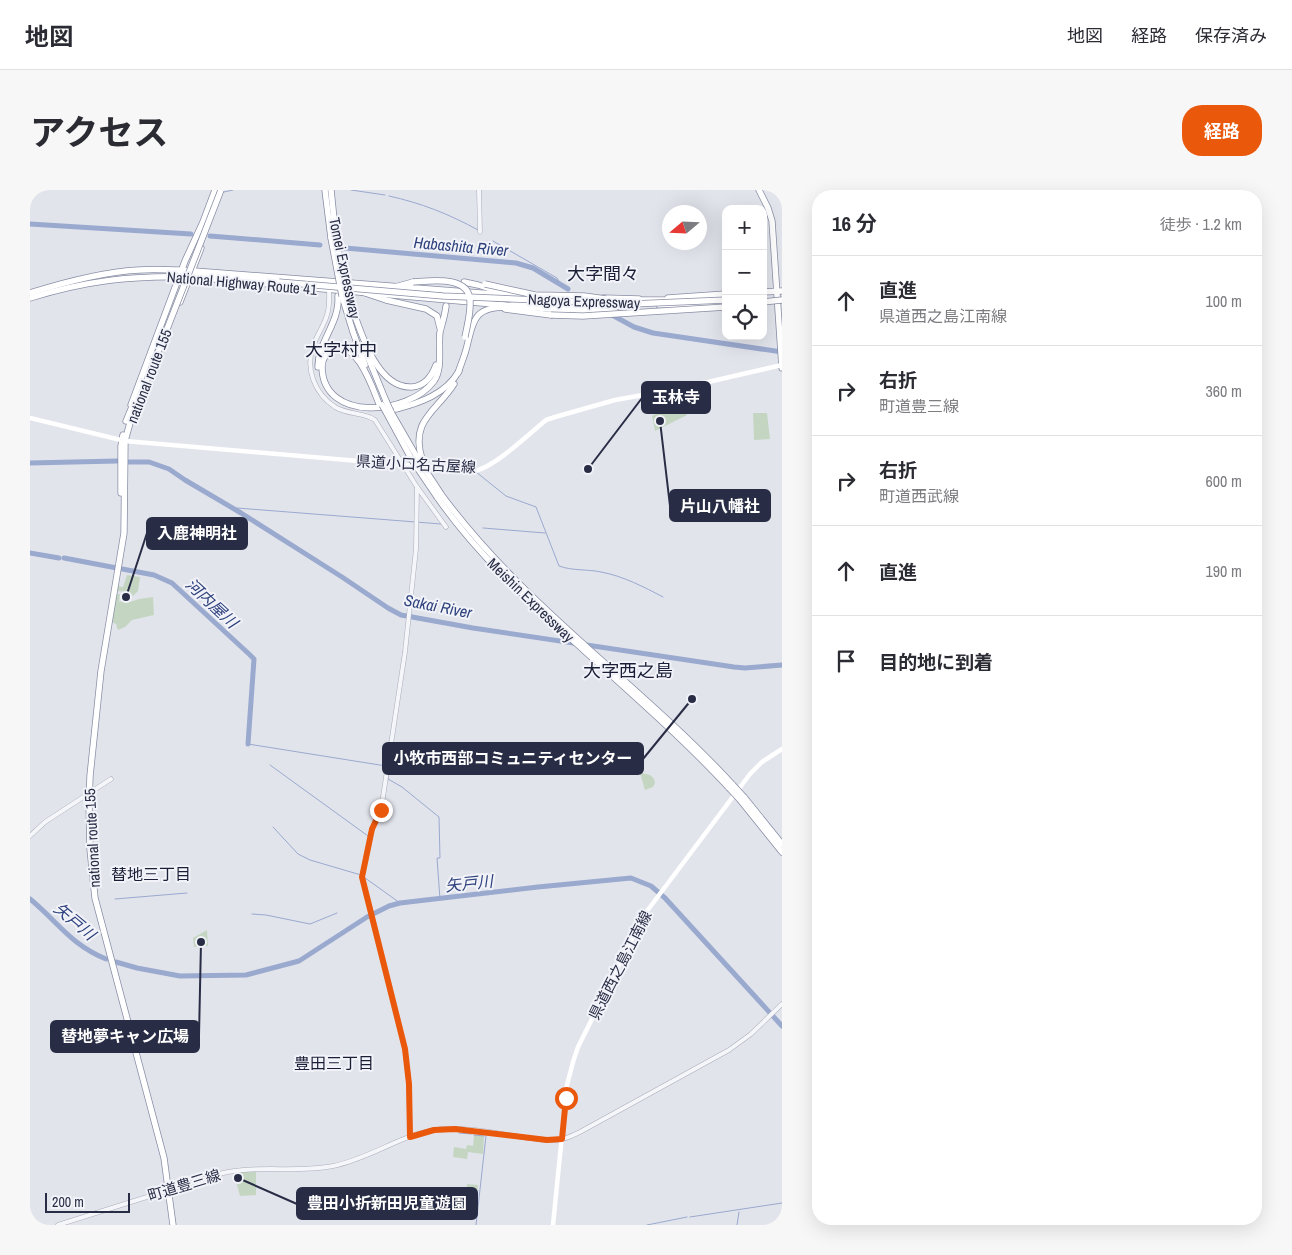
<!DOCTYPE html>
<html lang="ja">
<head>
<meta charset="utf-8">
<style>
	body { margin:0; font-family:"Archivo Narrow","Noto Sans JP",sans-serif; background:#f7f7f7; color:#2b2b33 }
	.controls { position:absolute; right:15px; top:15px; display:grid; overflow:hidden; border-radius:10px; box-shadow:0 5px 20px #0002 }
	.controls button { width:45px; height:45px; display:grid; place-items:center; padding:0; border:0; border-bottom:1px solid #e1e1e2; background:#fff; color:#2b2b33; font:25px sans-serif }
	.compass { position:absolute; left:632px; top:15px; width:45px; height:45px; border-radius:50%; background:#fff; box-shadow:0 5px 20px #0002; rotate:251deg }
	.scale { position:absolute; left:15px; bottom:12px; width:85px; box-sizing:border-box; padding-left:5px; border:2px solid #282d45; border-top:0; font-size:14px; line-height:18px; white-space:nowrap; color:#282d45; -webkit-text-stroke:4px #f2f3f9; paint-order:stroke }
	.stop { position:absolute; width:15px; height:15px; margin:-11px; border:4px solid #ea580c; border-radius:50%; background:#fff }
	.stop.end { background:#ea580c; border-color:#fff; box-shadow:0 1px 5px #0008 }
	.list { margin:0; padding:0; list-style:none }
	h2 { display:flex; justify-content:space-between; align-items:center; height:65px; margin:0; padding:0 20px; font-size:21px }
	h2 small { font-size:16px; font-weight:400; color:#7c7c81 }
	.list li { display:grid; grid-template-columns:32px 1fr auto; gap:15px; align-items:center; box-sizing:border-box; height:90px; padding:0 20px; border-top:1px solid #e1e1e2 }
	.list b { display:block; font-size:19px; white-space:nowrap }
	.list p { margin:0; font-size:16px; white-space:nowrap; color:#7c7c81 }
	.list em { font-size:16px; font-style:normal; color:#7c7c81 }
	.icon { flex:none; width:28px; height:28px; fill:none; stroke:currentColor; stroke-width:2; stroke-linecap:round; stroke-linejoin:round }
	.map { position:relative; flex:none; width:752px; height:1035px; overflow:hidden; border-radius:20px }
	header { display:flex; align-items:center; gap:30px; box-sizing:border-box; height:70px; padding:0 25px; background:#fff; border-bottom:1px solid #e1e1e2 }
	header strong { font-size:24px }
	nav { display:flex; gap:28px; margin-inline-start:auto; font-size:18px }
	.intro { display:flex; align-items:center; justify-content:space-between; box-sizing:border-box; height:120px; padding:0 30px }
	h1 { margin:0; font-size:35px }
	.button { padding:12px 22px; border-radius:20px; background:#ea580c; color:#fff; font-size:18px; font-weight:700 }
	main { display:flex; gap:30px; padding:0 30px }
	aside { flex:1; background:#fff; border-radius:20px; box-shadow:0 5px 20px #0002 }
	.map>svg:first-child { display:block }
</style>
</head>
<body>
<header>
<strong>地図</strong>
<nav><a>地図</a><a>経路</a><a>保存済み</a></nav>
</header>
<div class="intro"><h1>アクセス</h1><a class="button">経路</a></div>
<main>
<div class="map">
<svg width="752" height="1035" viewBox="0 0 752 1035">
	<rect width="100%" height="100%" fill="#e2e4ec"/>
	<g fill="#c4d6c2">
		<polygon points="655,214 657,225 625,241 622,226 633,220"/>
		<polygon points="723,223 737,223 740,249 724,250"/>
		<polygon points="97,385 110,387 108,401 103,406 100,402 86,401 87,396 93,397"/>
		<polygon points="85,404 90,404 89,411 97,413 109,409 123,407 124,425 102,430 95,437 88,440 86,434 80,431"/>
		<path d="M 610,583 C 617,584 624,584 625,593 L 623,597 L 615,600 Z"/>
		<polygon points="177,740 178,756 164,757 163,748"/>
		<polygon points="444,945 454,946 453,964 438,962 437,969 423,967 424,957 436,959 437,955 443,956"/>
		<polygon points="211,982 226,982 226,1005 210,1006 204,984"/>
		<polygon points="437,994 448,995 447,1005 436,1004"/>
	</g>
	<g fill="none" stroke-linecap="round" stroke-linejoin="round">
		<g stroke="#9aa9ce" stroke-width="1">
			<polyline points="321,0 355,5"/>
			<polyline points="194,2 203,0"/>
			<path d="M 359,6 C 391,13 419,24 448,40"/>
			<polyline points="463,51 527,88 531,95"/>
			<path d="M 446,282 L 476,306 L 506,317 L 529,376 C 543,381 557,379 571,382 C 593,386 614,397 633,407"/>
			<polyline points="207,318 411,334"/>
			<polyline points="453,338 515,343"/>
			<polyline points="218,554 356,576"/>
			<polyline points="240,575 338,646"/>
			<polyline points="358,585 358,589 372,597 409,627 410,668 407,668 410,709"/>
			<polyline points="243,637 268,664 280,670 331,685 370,713"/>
			<polyline points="85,709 157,703"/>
			<polyline points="222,724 236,725 280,734 307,723"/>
			<polyline points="429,943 441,944"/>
			<polyline points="444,945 454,946"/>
			<polyline points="660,1027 752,1013"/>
			<polyline points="446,1035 456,946"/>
			<polyline points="617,1035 657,1027"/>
			<polyline points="707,1035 709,1022"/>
		</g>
		<g stroke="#9aa9ce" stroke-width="5">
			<polyline points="750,1 752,3"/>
			<polyline points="0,34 161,44"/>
			<polyline points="180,46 290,55"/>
			<polyline points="315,58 486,73 503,78 538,99"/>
			<polyline points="582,125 604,137 623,143 752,162"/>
			<polyline points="98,272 119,272 139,279 155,290 211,323 312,387 358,418 371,425 443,438 704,477 715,478 752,475"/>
			<polyline points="0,273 87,271"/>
			<polyline points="0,363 29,368"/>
			<polyline points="34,368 124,385 142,393 219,464 224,469 218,554"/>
			<path d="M 0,709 C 28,732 40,754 76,769"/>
			<polyline points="86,772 107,778 150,786 216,785 269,771 337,727 359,716 370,713 508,697 601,688 621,696 635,708 752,836"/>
		</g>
		<defs>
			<g id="tertiary">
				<polyline points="449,0 450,42"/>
				<path d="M 299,98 C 299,107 300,116 297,125 C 294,136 286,146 283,157 C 275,179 285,204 305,217 C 318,225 334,222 345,230 L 387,297 L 416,337"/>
				<polyline points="0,646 15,632 81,589"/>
				<polyline points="380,947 379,894 375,859 332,687 342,639 351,620 375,462 386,359 387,297"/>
				<path d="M 28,1035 L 193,983 C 229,975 267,983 303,976 C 340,969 373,943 411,939 C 439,937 470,944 498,948 C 509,949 521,952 532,949 C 538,948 544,945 550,942 L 699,860 L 721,844 L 752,814"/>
			</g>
			<g id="trunk">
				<polyline points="729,0 738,18 742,31 752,178"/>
				<polyline points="733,102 752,101"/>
				<path d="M 0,103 C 35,92 72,82 109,80 C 123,79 137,80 151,80 L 504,107"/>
				<path d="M 0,108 C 56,91 102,85 161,87 L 519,119 L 586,122"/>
				<polyline points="573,108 609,109"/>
				<polyline points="638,108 696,104"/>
				<polyline points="150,112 171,58"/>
				<polyline points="125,170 101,229 95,251 94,343 71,481 60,586 59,614 60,659 65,708 134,968 143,1035"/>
				<polyline points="101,215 155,71 173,32 185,0"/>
				<polyline points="96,231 104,212"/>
				<polyline points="91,303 91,256 93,245"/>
			</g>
			<g id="motorway">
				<polyline points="295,0 301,48"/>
				<polyline points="301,0 306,49"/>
				<polyline points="163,81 170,84 249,92"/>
				<polyline points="434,92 448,95 483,106"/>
				<polyline points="365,97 383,92"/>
				<polyline points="332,102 356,110 396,119 407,126 410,138"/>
				<polyline points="312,106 323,142 335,175"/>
				<path d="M 319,109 C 329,136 345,199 382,197 C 395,196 402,186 406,175"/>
				<polyline points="605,110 645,110"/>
				<polyline points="484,111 541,116 590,116"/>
				<polyline points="443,112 460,109"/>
				<polyline points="629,115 696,114"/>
				<polyline points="475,119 521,125"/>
				<polyline points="335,160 356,211"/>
				<path d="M 288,177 C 288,151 310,133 308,106"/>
				<path d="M 428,183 C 431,174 435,165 437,156 C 444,127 446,116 480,117 L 481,115"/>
				<path d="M 350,216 C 343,200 328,150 303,159 C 296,162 292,170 292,177 C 293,233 379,225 404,191 C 413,178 408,158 410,142 C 412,134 415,125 416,116"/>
				<path d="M 366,219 C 390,213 416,204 429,181"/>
				<polyline points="356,222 382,270"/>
				<polyline points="361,222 388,269"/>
				<path d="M 392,269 C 380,230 406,222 424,194"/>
				<path d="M 411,304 C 493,416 610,494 703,595"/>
				<path d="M 407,307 C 446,363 497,410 548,455 C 599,502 652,547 699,598"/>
				<polyline points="714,607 752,654"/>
				<polyline points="711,611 752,662"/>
			</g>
		</defs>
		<use href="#tertiary" stroke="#aaadba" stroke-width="5"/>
		<use href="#trunk" stroke="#888da4" stroke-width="7"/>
		<use href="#motorway" stroke="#888da4" stroke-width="7"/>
		<use href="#tertiary" stroke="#f5f6f9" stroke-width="4"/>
		<g stroke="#fff" stroke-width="4.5">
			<path d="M 0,228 L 95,251 L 445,281 C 466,276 499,244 516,230 L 525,227 L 585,210 L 652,198 L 752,175"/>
			<polyline points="523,1035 537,895 543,872 548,857 614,725 720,584 732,572 752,559"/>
		</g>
		<use href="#trunk" stroke="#fff" stroke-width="5.5"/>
		<use href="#motorway" stroke="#fff" stroke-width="5.5"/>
		<defs>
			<polyline id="trunk-bridge" points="125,170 191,0"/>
			<g id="motorway-bridge">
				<polyline points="301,48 312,106"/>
				<polyline points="306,49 318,106"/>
				<polyline points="249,92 413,106 601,114 696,110"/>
				<path d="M 383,92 C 401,91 439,85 440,111 C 441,123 437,136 435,147"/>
				<polyline points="455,94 505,105 554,106 576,109"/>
				<polyline points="733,112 752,110"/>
				<polyline points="521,125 553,126 696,117"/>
				<polyline points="356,211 361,222"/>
				<polyline points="352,215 356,222"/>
				<polyline points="388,269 411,304"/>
				<polyline points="382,270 407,307"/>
				<polyline points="703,595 714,607"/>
				<polyline points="699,598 711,611"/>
			</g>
		</defs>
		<use href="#trunk-bridge" stroke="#888da4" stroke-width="7" stroke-linecap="butt"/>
		<use href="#motorway-bridge" stroke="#888da4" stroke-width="7" stroke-linecap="butt"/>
		<use href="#trunk-bridge" stroke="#fff" stroke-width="5.5"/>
		<use href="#motorway-bridge" stroke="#fff" stroke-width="5.5"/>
	</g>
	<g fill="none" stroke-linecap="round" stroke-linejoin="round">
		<polyline stroke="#ea580c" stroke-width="6" points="351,620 342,639 332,687 375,859 379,894 380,947 404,940 425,939 517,950 532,949 536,908"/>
	</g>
	<g text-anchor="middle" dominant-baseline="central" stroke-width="4" stroke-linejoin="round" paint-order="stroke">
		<g font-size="15" fill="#282d45" stroke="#f2f3f9">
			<text transform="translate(315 78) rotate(78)">Tomei Expressway</text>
			<text transform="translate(212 93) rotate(5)">National Highway Route 41</text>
			<text transform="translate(554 111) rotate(2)">Nagoya Expressway</text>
			<text transform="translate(119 186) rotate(-69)">national route 155</text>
			<text transform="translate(386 274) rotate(3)">県道小口名古屋線</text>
			<text transform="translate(501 410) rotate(44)">Meishin Expressway</text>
			<text transform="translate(62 648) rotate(-93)">national route 155</text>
			<text transform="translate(590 775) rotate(-63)">県道西之島江南線</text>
			<text transform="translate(154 995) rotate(-17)">町道豊三線</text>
		</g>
		<g font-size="16" font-style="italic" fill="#2e427d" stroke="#f2f3f9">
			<text transform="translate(431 56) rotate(5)">Habashita River</text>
			<text transform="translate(182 413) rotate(43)">河内屋川</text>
			<text transform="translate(408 416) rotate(11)">Sakai River</text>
			<text transform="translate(439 693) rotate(-6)">矢戸川</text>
			<text transform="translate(45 731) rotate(40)">矢戸川</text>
		</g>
		<g font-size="16" fill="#1a1e36" stroke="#f2f3f9">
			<text x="121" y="684">替地三丁目</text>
			<text x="304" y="873">豊田三丁目</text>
		</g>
		<g font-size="18" fill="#1a1e36" stroke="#f2f3f9">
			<text x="573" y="83">大字間々</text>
			<text x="311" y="159">大字村中</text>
			<text x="598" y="480">大字西之島</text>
		</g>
	</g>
	<path fill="none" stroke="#282d45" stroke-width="2" d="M558 279L612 208M630 231L640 316M96 407L117 343M662 509L613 569M171 752L169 846M208 988L267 1014"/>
	<g fill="#282d45" stroke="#f2f3f9" stroke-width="2">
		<circle cx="558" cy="279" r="5"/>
		<circle cx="630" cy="231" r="5"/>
		<circle cx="96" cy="407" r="5"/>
		<circle cx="662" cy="509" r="5"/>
		<circle cx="171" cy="752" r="5"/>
		<circle cx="208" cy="988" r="5"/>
	</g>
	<g fill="#282d45" stroke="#282d45" stroke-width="2">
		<rect x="612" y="192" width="68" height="31" rx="5"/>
		<rect x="640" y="300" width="100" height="31" rx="5"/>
		<rect x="117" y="328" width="100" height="31" rx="5"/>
		<rect x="353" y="553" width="260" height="31" rx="5"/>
		<rect x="21" y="831" width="148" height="31" rx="5"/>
		<rect x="267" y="998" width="180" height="31" rx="5"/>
	</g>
	<g font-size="16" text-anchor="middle" font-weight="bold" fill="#fff">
		<text x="646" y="213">玉林寺</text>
		<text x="690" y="322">片山八幡社</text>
		<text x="167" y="349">入鹿神明社</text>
		<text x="483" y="574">小牧市西部コミュニティセンター</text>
		<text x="95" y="852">替地夢キャン広場</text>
		<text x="357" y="1019">豊田小折新田児童遊園</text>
	</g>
</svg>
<div class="controls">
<button>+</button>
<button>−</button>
<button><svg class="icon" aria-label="locate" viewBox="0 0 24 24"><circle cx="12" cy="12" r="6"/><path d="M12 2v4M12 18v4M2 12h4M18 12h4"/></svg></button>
</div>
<svg class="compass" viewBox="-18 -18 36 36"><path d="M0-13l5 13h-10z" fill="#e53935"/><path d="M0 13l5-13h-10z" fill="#7c7c81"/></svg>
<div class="scale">200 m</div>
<div class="stop" style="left:536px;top:908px"></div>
<div class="stop end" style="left:351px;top:620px"></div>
</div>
<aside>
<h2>16 分<small>徒歩 · 1.2 km</small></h2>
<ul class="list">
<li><svg class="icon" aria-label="ahead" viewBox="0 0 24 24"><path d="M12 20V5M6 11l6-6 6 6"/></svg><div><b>直進</b><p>県道西之島江南線</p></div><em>100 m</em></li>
<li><svg class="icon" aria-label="right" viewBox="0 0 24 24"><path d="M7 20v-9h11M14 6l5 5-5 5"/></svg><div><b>右折</b><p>町道豊三線</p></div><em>360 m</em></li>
<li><svg class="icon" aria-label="right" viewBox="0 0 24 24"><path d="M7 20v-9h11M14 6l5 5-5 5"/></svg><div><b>右折</b><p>町道西武線</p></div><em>600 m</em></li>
<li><svg class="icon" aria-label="ahead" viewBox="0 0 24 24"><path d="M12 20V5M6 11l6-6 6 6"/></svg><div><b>直進</b></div><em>190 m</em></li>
<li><svg class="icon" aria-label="arrive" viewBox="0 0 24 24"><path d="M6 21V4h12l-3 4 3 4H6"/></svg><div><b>目的地に到着</b></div></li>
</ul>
</aside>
</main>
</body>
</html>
